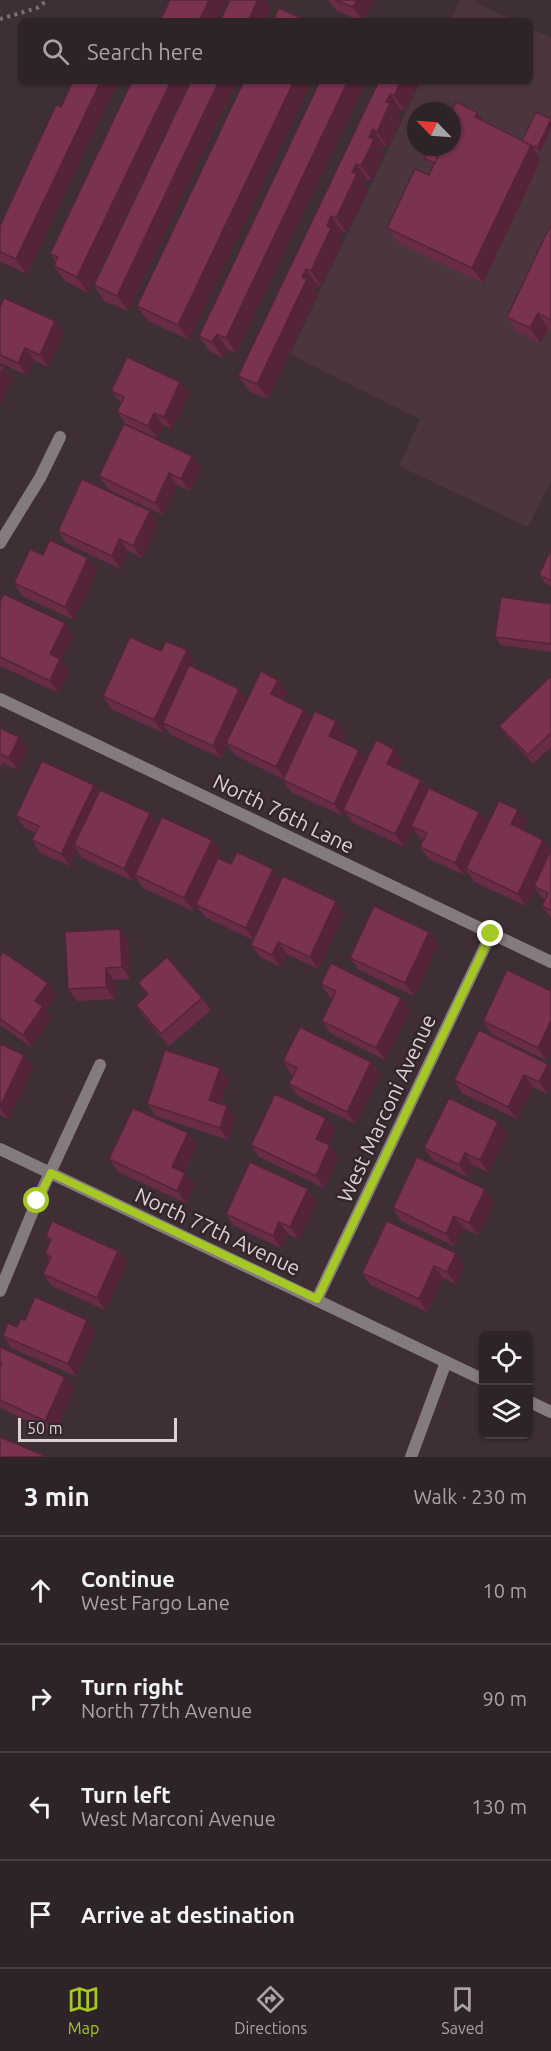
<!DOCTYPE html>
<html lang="en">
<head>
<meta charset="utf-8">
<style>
	body { margin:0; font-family:Ubuntu,sans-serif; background:#3a2f33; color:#f1f3f6 }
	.controls { position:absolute; right:18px; bottom:18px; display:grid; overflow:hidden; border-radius:9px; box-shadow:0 2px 4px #0004 }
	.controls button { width:54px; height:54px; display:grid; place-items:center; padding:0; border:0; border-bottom:2px solid #494044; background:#2e2327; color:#f1f3f6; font:30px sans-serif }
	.compass { position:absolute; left:407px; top:102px; width:54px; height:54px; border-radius:50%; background:#2e2327; box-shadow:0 2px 4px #0004; rotate:295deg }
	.scale { position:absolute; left:18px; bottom:15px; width:159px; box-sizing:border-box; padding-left:6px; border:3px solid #dcd2d5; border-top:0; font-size:16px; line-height:21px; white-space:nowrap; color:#dcd2d5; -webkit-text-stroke:4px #33252a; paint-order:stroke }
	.stop { position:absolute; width:18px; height:18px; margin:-14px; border:4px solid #a5c824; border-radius:50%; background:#fff }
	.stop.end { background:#a5c824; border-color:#fff; box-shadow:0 2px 6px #0008 }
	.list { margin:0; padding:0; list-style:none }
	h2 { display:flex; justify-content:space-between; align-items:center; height:78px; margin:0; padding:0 24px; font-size:26px }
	h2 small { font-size:20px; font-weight:400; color:#a7a4a7 }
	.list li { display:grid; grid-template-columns:39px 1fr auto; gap:18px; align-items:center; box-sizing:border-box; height:108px; padding:0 24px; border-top:2px solid #494044 }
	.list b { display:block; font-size:22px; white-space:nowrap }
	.list p { margin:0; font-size:20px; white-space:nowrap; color:#a7a4a7 }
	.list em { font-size:20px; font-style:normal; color:#a7a4a7 }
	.icon { flex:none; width:33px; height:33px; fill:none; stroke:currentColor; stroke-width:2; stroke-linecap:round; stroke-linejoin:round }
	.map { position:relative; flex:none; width:551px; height:1457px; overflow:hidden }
	.search { position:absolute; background:#2e2327; box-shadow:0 2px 4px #0004; left:18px; right:18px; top:18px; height:66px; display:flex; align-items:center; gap:15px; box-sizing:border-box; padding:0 21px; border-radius:9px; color:#a7a4a7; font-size:22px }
	.sheet { height:510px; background:#2e2327 }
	nav { display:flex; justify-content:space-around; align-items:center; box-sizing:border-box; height:84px; border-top:2px solid #494044; background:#2e2327; font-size:16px; color:#a7a4a7 }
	nav a { display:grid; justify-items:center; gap:3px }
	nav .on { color:#a5c824 }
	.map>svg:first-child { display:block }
</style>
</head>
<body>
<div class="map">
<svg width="551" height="1457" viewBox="0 0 551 1457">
	<rect width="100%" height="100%" fill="#3e2f34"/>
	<g fill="#4b363e" fill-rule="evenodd">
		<polygon points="460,0 475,0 478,4 515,21 450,21"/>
		<path d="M 530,28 L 551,38 L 551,480 L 528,527 L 399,466 L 420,419 L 290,354 L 421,81 L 530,81 ZM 416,111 L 452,111 L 452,147 L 416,147 Z"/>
	</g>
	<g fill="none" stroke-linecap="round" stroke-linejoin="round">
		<polyline stroke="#7d7074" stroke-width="4" stroke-dasharray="3 4.5" stroke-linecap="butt" points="0,19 37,8 48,0"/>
		<polyline stroke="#837b7d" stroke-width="12" points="411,1457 446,1362"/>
		<g stroke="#837b7d" stroke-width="12">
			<polyline points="0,543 40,478 60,437"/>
			<polyline points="0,699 551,962"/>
			<polyline points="0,1149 484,1380"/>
			<polyline points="0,1291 37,1201 100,1065"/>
			<polyline points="317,1299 491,934"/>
			<polyline points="528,1401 551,1412"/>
		</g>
	</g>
	<g fill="#682c46">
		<polygon points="328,0 374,0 364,21 360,21 337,11"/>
		<polygon points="78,81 118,81 27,274 1,262 0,261 0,226 61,107"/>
		<polygon points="132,81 189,81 88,293 65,281 54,266 56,262 50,254"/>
		<polygon points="191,81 237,81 128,311 104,301 94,285"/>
		<polygon points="244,81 189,340 148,321 137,306"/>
		<polygon points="320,81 366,81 236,353 227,349 223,358 209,351 199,336"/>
		<polygon points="379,81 419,81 405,111 400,109 398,114 401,119 388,147 383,145 381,149 384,154 372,181 367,179 364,185 368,190 347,233 342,231 339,238 342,243 321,286 317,285 314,290 317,294 268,399 249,391 238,376"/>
		<polygon points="452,111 477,112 484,122 522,141 536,112 540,153 534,150 541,160 483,283 398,243 387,228 429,175 433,166 428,163 425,159 452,147"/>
		<polygon points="551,224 551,330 548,329 541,343 517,332 507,317"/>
		<polygon points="0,307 64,333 48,367 34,360 27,375 0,363"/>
		<polygon points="180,382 189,394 172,429 163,425 157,438 126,424 117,412 121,403 111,391"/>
		<polygon points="192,456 201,469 190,491 177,485 163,515 108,489 99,476"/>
		<polygon points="158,523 142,558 128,551 120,569 66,543 58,531"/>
		<polygon points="551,549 551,586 545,583 539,575"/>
		<polygon points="88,558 97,570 74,620 22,596 14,583"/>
		<polygon points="0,602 65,623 73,635 61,661 69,671 59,693 0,666"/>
		<polygon points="551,604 551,652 501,645 495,637"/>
		<polygon points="187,650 195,662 193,667 239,689 247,700 287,692 283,700 304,710 311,719 336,721 345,733 341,741 367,760 394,749 402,761 398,769 421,780 428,790 479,812 488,824 526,822 523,830 543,840 551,850 551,918 542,906 545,900 542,898 535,888 526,906 474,882 466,870 464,875 429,859 420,847 424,840 420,838 413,828 404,847 352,822 345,812 343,816 291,792 283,780 283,779 235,755 227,745 221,758 171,735 165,727 163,733 111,709 103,696"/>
		<polygon points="551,676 551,747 533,764 505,734 499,726"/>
		<polygon points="0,728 19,737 28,749 18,770 2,763 0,768"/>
		<polygon points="94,785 99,792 158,825 220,852 193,911 143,888 135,876 133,881 82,858 77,850 70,866 40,853 32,840 35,833 25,828 16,816"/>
		<polygon points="231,864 273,869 281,880 344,913 318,969 287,954 281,967 260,957 251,945 253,940 205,917 196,905"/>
		<polygon points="120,929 128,941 130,979 114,980 115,999 77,1001 68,989"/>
		<polygon points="438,944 414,996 359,970 350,958"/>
		<polygon points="0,957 56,995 46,1010 51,1018 31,1047 0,1025"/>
		<polygon points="507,970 546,1060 491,1034 483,1021"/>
		<polygon points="138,983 202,998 211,1010 169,1046 144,1017 136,1005 147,995"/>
		<polygon points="321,984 410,1010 385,1060 330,1033 322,1021 333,998 329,996"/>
		<polygon points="0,1044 24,1055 33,1067 8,1119 0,1115"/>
		<polygon points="283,1061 371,1062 380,1074 355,1124 298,1096 289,1084 294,1075 291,1074"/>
		<polygon points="548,1064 548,1094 533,1087 517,1119 462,1093 454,1080"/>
		<polygon points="228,1080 221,1103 227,1106 235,1118 228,1140 156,1116 147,1104"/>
		<polygon points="326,1118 335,1130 328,1144 330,1145 338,1158 324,1188 259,1157 251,1145"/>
		<polygon points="507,1135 488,1172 473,1165 468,1177 433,1160 424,1148"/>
		<polygon points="196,1145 184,1172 185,1173 194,1185 186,1203 118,1172 109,1159"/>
		<polygon points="308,1189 317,1201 299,1239 288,1234 281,1248 234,1226 226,1214"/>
		<polygon points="494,1201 478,1235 463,1228 454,1246 401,1221 393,1208"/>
		<polygon points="387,1221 464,1265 456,1284 443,1278 427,1312 371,1285 362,1273"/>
		<polygon points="46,1236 118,1251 127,1263 105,1310 52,1286 43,1274 49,1260 45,1254 50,1242"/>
		<polygon points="25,1320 87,1320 95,1332 76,1376 11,1348 3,1336 17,1327"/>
		<polygon points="0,1347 65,1377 74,1389 54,1433 0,1408"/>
	</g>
	<g fill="#552439">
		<polygon points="209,0 227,0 217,21 199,21"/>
		<polygon points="258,0 265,0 271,9 266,21 248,21"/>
		<polygon points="357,0 374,0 364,21 363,21 353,7"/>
		<polygon points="101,81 118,81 27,274 16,259"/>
		<polygon points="171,81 189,81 88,293 77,277"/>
		<polygon points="219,81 237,81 128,311 117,296"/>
		<polygon points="294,81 312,81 189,340 178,325"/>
		<polygon points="348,81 366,81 236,353 226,338"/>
		<polygon points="401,81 419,81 405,111 394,96"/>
		<polygon points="390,94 400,109 398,114 401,119 388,147 377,132 386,102"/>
		<polygon points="477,112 488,128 475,117"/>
		<polygon points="551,119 551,130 540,153 537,148"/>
		<polygon points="373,129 383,145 381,149 384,154 372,181 361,166 369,137"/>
		<polygon points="531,145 541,160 483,283 472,268"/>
		<polygon points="356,164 367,179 364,185 368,190 347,233 336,218 352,172"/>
		<polygon points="331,216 342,231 339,238 342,243 321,286 311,271 327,226"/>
		<polygon points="306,269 317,285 314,290 317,294 268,399 257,384"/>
		<polygon points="538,313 548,329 541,343 530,328"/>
		<polygon points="55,321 64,333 48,367 40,355"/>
		<polygon points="217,334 227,349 223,358 212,342"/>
		<polygon points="25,348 34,360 27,375 18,363"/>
		<polygon points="4,367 12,379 0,405 0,375"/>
		<polygon points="180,382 189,394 172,429 164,417"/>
		<polygon points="154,413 163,425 157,438 148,426"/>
		<polygon points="192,456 201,469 190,491 181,479"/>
		<polygon points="169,473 177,485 163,515 155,503"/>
		<polygon points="150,511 158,523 142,558 133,546"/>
		<polygon points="119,539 128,551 120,569 112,556"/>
		<polygon points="88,558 97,570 74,620 65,607"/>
		<polygon points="65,623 73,635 61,661 69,671 59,693 50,681 50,654"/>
		<polygon points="187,650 195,662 166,724 163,723 165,727 163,733 154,720"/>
		<polygon points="278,680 287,692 280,706 271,694"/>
		<polygon points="239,689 248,701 226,743 227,745 221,758 213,746"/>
		<polygon points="304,710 313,722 285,780 276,767"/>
		<polygon points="336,721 345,733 338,748 329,736"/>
		<polygon points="19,737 28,749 18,770 9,758"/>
		<polygon points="394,749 402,761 395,776 387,764"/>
		<polygon points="359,750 368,762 343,810 345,812 343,816 334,804"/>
		<polygon points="421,780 429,792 411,826 413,828 404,847 395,834"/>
		<polygon points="94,785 102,797 74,845 77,850 70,866 61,854"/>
		<polygon points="518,810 526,822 520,836 511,824"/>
		<polygon points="479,812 488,824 464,875 455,863"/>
		<polygon points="150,813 158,826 133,881 124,869"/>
		<polygon points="212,840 220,852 193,911 184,898"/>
		<polygon points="543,840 551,851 534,886 535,888 526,906 518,894"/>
		<polygon points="273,869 282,882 254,940 246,928"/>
		<polygon points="336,901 344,913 318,969 310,957"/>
		<polygon points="120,929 128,941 130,979 122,967"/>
		<polygon points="429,932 438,944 414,996 405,983"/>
		<polygon points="278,942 287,954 281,967 272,955"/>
		<polygon points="106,968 114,980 115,999 106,987"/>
		<polygon points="48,983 56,995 46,1010 51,1018 31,1047 23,1035 35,1001"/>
		<polygon points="401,998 410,1010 385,1060 376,1048"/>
		<polygon points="551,1020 551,1050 546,1060 538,1048"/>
		<polygon points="24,1055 33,1067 8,1119 0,1107"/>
		<polygon points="371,1062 380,1074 355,1124 347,1112"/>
		<polygon points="548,1064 551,1068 551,1087 548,1094 539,1082"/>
		<polygon points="220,1068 228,1080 218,1112 209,1100"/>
		<polygon points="524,1075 533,1087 517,1119 508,1107"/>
		<polygon points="227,1106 235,1118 228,1140 220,1128"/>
		<polygon points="326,1118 335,1130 325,1151 316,1139"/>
		<polygon points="498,1122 507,1135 488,1172 480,1160"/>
		<polygon points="188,1133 196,1145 180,1179 172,1167"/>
		<polygon points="330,1145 338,1158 324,1188 316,1176"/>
		<polygon points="465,1153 473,1165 468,1177 459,1165"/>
		<polygon points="185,1173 194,1185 186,1203 177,1191"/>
		<polygon points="308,1189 317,1201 299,1239 290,1227"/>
		<polygon points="485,1189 494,1201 478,1235 469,1223"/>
		<polygon points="454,1216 463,1228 454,1246 446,1234"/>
		<polygon points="279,1222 288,1234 281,1248 273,1236"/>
		<polygon points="118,1251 127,1263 105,1310 97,1298"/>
		<polygon points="456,1253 464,1265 456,1284 447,1272"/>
		<polygon points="434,1266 443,1278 427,1312 419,1299"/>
		<polygon points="87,1320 95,1332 76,1376 68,1364"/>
		<polygon points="65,1377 74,1389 54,1433 45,1421"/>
	</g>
	<g fill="#793351" stroke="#552439" stroke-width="1.5">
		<polygon points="170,0 209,0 199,21 160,21"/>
		<polygon points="230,0 258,0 248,21 220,21"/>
		<polygon points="335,0 357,0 353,7"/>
		<polygon points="279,8 307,21 273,21"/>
		<polygon points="73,81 77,83 78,81 101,81 16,259 0,252 0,226 56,105 61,107"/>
		<polygon points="132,81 171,81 77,277 54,266 58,257 50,254"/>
		<polygon points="191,81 219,81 117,296 94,285"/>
		<polygon points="244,81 294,81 178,325 137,306"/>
		<polygon points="320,81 348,81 226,338 217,334 212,342 199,336"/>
		<polygon points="379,81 401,81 394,96 390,94 386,102 390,103 377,132 373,129 369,137 374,139 361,166 356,164 352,172 357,174 336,218 331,216 327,226 331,228 311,271 306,269 302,277 307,279 257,384 238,376"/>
		<polygon points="456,102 477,112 475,117 531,145 472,268 387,228 415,169 429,175 442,147 452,147 453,125 452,124 452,111"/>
		<polygon points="536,112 551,119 537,148 522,141"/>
		<polygon points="430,147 442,147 435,163 425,159"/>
		<polygon points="551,224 551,320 538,313 530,328 507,317"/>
		<polygon points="4,298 55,321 40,355 25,348 18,363 0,355 0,307"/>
		<polygon points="127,357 180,382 164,417 154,413 148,426 117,412 124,397 111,391"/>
		<polygon points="0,365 4,367 0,375"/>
		<polygon points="124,424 192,456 181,479 169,473 155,503 99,476"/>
		<polygon points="82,479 150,511 133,546 119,539 112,556 58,531"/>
		<polygon points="50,540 88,558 65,607 14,583 30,549 43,555"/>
		<polygon points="551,549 551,581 539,575"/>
		<polygon points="4,594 65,623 50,654 60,659 50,681 0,657 0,602"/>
		<polygon points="501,597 551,604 551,644 495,637"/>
		<polygon points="130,637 161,651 166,641 187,650 154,720 103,696"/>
		<polygon points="189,665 239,689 213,746 163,723"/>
		<polygon points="261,671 278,680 271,694 304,710 276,767 226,743"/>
		<polygon points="551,676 551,733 528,755 499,726"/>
		<polygon points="315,711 336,721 329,736 359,750 334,804 283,780"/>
		<polygon points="0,728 19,737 9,758 0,754"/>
		<polygon points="376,740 394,749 387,764 421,780 395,834 343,810"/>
		<polygon points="42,761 94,785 61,854 32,840 39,826 16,816"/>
		<polygon points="429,788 479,812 455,863 420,847 427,833 411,826"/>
		<polygon points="100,790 150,813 124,869 74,845"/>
		<polygon points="499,801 518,810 511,824 543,840 518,894 466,869"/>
		<polygon points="162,817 212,840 184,898 135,875"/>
		<polygon points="551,850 551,910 542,906 548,893 534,886"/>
		<polygon points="237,852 273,869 246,928 196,905 218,858 231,864"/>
		<polygon points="283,876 336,901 310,957 278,942 272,955 251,945"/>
		<polygon points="374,906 429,932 405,983 350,958"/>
		<polygon points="120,929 122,967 106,968 106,987 68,989 65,932"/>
		<polygon points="3,952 48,983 35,1001 43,1006 23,1035 0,1019 0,957"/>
		<polygon points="167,957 202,998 161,1034 136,1005 148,994 138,983"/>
		<polygon points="331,963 401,998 376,1048 322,1021 336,991 321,984"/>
		<polygon points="507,970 551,991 551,1020 538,1048 483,1021"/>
		<polygon points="300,1027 371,1062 347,1112 289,1084 297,1068 283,1061"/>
		<polygon points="479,1030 548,1064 539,1082 524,1075 508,1107 454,1080"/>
		<polygon points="0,1044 24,1055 0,1107"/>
		<polygon points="165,1050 220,1068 209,1100 227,1106 220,1128 147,1104"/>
		<polygon points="275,1094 326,1118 316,1139 330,1145 316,1176 251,1145"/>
		<polygon points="449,1098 498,1122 480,1160 465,1153 459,1165 424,1148"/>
		<polygon points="133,1108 188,1133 172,1167 185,1173 177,1191 109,1159"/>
		<polygon points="417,1157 485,1189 469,1223 454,1216 446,1234 393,1208"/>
		<polygon points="250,1162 308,1189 290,1227 279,1222 273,1236 226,1214"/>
		<polygon points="52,1221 118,1251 97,1298 43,1274 51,1257 45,1254 51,1239 46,1236"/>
		<polygon points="387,1221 456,1253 447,1272 434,1266 419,1299 362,1273"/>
		<polygon points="35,1297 87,1320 68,1364 3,1336 8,1323 17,1327 21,1319 25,1320"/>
		<polygon points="0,1347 65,1377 45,1421 0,1400 0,1366 2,1363 0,1362"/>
		<polygon points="0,1437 45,1456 44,1457 0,1457"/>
	</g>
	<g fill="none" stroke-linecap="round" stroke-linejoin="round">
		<polyline stroke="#a5c824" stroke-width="8" points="37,1201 51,1173 317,1299 491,934"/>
	</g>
	<g text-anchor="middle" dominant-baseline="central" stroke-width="5" stroke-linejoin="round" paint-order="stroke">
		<g font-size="21" fill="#dcd2d5" stroke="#33252a">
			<text transform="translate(284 813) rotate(26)">North 76th Lane</text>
			<text transform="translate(386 1108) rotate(-65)">West Marconi Avenue</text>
			<text transform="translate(218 1231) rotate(25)">North 77th Avenue</text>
		</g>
	</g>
</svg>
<div class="controls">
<button><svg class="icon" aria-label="locate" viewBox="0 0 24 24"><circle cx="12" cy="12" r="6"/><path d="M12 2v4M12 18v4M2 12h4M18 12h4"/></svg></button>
<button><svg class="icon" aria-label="layers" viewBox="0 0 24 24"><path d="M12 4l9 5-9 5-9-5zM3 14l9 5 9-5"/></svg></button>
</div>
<svg class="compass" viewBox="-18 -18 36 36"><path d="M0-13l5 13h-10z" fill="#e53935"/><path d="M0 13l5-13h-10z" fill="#a7a4a7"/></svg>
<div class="scale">50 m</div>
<div class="stop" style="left:37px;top:1201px"></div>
<div class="stop end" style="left:491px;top:934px"></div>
<div class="search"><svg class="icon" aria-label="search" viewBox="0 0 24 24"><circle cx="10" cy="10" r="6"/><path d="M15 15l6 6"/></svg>Search here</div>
</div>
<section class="sheet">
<h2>3 min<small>Walk · 230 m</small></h2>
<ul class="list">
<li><svg class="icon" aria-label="ahead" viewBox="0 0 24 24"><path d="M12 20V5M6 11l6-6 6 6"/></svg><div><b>Continue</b><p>West Fargo Lane</p></div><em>10 m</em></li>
<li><svg class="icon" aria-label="right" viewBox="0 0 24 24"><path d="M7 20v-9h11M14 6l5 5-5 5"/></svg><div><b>Turn right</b><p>North 77th Avenue</p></div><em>90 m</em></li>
<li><svg class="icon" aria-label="left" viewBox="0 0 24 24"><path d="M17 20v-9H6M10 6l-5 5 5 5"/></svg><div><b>Turn left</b><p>West Marconi Avenue</p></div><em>130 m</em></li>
<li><svg class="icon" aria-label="arrive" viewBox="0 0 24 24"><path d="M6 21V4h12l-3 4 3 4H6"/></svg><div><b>Arrive at destination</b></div></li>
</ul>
</section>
<nav>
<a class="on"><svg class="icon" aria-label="map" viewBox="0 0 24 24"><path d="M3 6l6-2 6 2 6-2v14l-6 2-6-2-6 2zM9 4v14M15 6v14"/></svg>Map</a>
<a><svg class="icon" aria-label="directions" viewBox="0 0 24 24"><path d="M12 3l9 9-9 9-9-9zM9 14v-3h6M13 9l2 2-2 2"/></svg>Directions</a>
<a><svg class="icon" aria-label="saved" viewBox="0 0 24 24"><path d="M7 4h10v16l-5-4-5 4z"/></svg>Saved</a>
</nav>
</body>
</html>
